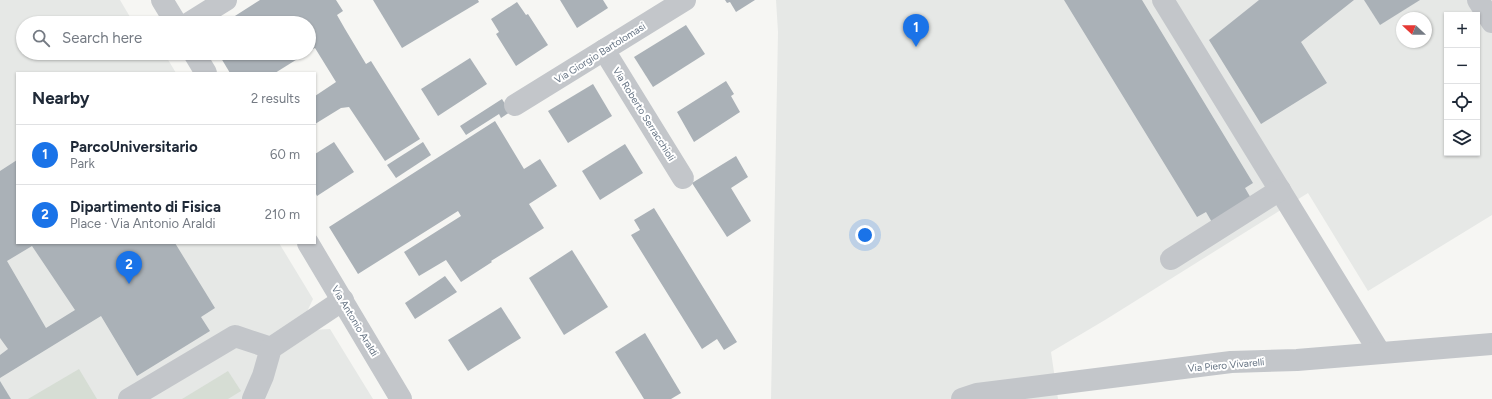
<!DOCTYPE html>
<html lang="en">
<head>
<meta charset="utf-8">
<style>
	body { margin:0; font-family:Figtree,sans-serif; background:#f6f6f7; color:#1f2937 }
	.controls { position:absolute; right:12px; top:12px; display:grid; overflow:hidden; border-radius:0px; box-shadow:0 1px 3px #0004 }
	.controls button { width:36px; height:36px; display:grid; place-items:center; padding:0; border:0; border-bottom:1px solid #e0e1e3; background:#fff; color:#1f2937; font:20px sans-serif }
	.compass { position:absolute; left:1396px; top:12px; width:36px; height:36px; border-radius:50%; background:#fff; box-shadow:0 1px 3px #0004; rotate:292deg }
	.you { position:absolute; left:865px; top:235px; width:14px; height:14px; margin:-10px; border:3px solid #fff; border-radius:50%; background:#1a73e8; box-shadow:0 0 0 6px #1a73e833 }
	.badge { display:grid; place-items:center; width:26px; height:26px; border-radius:50%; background:#1a73e8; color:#fff; font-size:13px; font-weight:700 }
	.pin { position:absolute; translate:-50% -33px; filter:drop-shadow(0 1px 2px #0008) }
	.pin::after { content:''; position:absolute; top:21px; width:14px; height:12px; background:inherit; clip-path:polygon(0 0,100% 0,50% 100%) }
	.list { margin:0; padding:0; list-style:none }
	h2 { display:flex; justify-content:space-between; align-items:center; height:52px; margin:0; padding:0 16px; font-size:17px }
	h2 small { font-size:13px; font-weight:400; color:#747a83 }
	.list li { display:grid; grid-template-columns:26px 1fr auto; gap:12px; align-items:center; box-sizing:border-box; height:60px; padding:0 16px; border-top:1px solid #e0e1e3 }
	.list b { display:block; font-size:15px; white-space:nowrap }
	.list p { margin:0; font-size:13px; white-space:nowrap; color:#747a83 }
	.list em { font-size:13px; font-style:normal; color:#747a83 }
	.icon { flex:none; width:22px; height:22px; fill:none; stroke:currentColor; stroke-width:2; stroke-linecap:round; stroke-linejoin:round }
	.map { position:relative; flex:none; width:1492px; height:399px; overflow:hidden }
	.search { position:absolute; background:#fff; box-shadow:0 1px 3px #0004; left:16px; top:16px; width:300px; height:44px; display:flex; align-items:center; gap:10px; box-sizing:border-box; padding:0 14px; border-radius:22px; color:#747a83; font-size:15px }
	.panel { position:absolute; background:#fff; box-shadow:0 1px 3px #0004; left:16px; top:72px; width:300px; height:172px; border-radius:0px }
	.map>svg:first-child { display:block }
</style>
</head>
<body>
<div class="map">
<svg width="1492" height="399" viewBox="0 0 1492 399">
	<rect width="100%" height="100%" fill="#f6f6f3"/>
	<g fill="#e6e8e6" fill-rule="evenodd">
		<polygon points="0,0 120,0 133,22 136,23 23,23 23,53 164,53 176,73 17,73 17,243 279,243 313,299 304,318 312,330 330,329 373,399 0,399"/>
		<path d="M 776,0 L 1492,0 L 1492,215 L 1368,291 L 1308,193 L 1105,320 L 1051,352 L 1058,399 L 771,399 L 778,32 ZM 1447,15 L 1477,15 L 1477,153 L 1447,153 ZM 1402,18 L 1426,18 L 1426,42 L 1402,42 Z"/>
	</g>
	<g fill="#d6ddd4">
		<polygon points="79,369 97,399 28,399"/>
		<polygon points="228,371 241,391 228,399 182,399"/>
	</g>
	<g fill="#aab1b7" fill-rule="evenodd">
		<polygon points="260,0 336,0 343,11 337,15 345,29 366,64 371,61 420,139 385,161 349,107 341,108 315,124 315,96 336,82 315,48 309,51 309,23 224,23"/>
		<polygon points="373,0 478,0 479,2 402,48"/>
		<polygon points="560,0 603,0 608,8 577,28"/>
		<polygon points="725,0 755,0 736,12 730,2 727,3"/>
		<polygon points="1064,0 1142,0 1253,183 1245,188 1252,200 1213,224 1206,212 1197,217"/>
		<polygon points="1259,0 1354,0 1301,42 1327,83 1261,124 1209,40"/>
		<polygon points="1364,0 1420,0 1380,25"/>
		<polygon points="517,2 526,15 528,14 548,45 516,66 496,34 499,32 491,19"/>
		<polygon points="686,25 705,54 653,87 634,57"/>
		<polygon points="218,53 307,53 275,73 230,73"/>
		<polygon points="470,58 487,84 438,116 421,89"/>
		<polygon points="726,81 734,94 731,96 740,112 694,142 677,112"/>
		<polygon points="593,84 612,116 568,143 548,111"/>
		<polygon points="502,99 510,112 501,118 499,114 466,135 460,126"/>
		<polygon points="495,121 524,169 540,159 557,186 529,204 544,228 491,261 492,262 461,282 446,260 419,276 404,252 461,216 458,211 358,274 329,227"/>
		<polygon points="334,142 354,172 317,196 315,192 315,154"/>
		<polygon points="423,142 431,155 396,178 387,165"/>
		<polygon points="625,144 643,173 600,200 582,171"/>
		<polygon points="736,156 748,177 731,188 751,221 727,237 692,183"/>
		<path d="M 17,160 L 17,243 L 175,243 L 215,308 L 201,317 L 210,331 L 137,376 L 101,316 L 0,378 L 0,355 L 8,349 L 0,338 L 0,171 ZM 32,246 L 75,310 L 46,328 L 7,261 Z"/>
		<polygon points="654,208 737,342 724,350 717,339 702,349 631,235 640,230 634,220"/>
		<polygon points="572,250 608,307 564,335 529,278"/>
		<polygon points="445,276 457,292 415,319 405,303"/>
		<polygon points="501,307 521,338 468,371 448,340"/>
		<polygon points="645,333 681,393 671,399 644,399 615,352"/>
		<polygon points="0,381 11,399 0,399"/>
	</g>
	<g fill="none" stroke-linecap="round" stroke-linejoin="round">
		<g stroke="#c3c6ca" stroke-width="22">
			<polyline points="162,0 176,23"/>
			<polyline points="1163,0 1380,353"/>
			<polyline points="1478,0 1492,22"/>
			<polyline points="189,23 226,0"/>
			<polyline points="604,50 683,178"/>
			<polyline points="194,53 206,73"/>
			<polyline points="515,105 685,0"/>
			<polyline points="308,243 401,399"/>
			<polyline points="1171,259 1280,190"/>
			<polyline points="129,399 235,336 271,348"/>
			<polyline points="253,399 263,376 271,348 343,300"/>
			<polyline points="962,399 977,394 1231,362 1297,360 1492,344"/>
		</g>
	</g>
	<g text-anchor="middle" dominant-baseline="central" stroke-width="4" stroke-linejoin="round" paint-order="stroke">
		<g font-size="10" fill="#657383" stroke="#fff">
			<text transform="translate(600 53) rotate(-32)">Via Giorgio Bartolomasi</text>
			<text transform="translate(644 114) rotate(58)">Via Roberto Serracchioli</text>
			<text transform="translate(355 321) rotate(59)">Via Antonio Araldi</text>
			<text transform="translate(1226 365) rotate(-5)">Via Piero Vivarelli</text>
		</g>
	</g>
</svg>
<div class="controls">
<button>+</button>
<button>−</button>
<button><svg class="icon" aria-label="locate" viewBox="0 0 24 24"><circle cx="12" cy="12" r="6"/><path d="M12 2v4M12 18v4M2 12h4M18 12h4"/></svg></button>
<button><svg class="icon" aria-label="layers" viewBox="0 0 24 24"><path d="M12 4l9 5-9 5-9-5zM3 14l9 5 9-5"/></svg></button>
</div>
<svg class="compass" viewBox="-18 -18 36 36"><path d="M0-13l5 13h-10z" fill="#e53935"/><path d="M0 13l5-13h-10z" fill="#747a83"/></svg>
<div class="you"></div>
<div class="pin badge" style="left:916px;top:47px">1</div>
<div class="pin badge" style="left:129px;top:284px">2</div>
<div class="search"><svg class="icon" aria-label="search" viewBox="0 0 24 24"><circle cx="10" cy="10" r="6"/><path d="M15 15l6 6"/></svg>Search here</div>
<section class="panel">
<h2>Nearby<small>2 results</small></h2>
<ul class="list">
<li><span class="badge">1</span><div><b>ParcoUniversitario</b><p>Park</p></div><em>60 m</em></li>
<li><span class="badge">2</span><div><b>Dipartimento di Fisica</b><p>Place · Via Antonio Araldi</p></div><em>210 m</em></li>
</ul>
</section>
</div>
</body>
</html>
